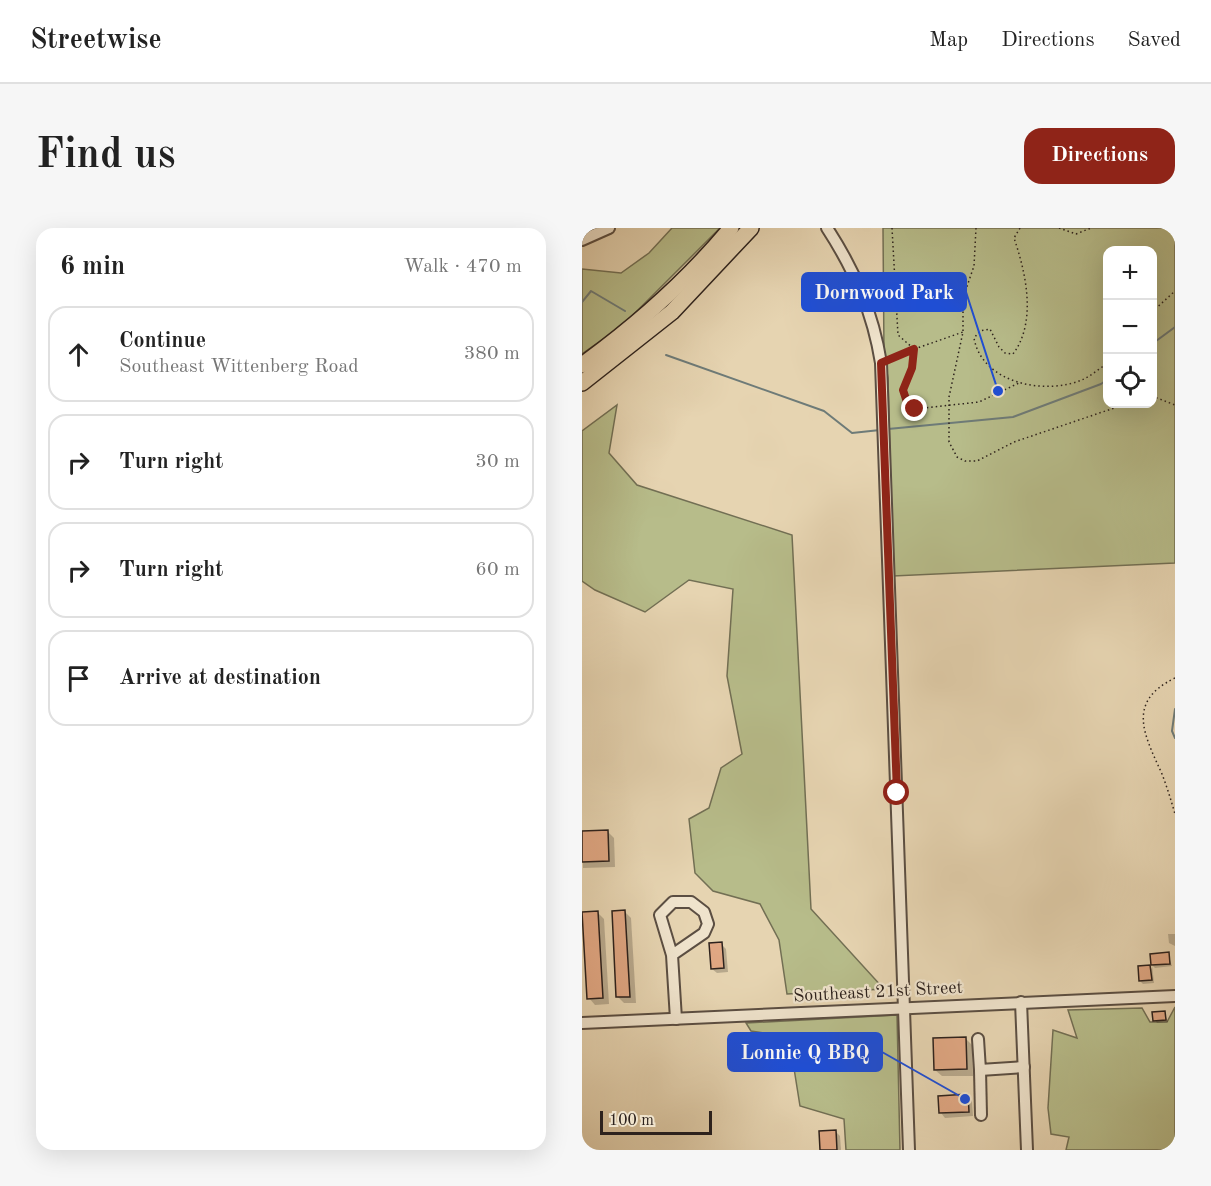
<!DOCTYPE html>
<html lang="en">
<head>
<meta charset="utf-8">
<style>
	body { margin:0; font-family:"Old Standard TT",serif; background:#f6f6f6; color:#222 }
	.controls { position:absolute; right:18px; top:18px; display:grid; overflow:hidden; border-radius:12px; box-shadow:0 6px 24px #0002 }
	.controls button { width:54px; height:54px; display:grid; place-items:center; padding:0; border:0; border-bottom:2px solid #e0e0e0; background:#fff; color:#222; font:30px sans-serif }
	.scale { position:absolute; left:18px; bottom:15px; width:112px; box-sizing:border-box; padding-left:6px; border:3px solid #2d221d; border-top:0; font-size:16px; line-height:21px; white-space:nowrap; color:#2d221d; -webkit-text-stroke:4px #efe3cc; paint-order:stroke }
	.stop { position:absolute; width:18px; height:18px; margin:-14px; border:4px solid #8f2418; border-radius:50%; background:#fff }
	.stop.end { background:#8f2418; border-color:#fff; box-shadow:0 2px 6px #0008 }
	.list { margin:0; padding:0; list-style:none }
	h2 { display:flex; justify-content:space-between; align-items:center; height:78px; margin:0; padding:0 24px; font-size:26px }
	h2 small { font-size:20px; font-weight:400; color:#767676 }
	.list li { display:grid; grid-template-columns:39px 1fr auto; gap:18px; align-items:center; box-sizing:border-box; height:96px; margin:0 12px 12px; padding:0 12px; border:2px solid #e0e0e0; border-radius:18px }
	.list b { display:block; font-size:22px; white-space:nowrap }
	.list p { margin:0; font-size:20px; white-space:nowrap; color:#767676 }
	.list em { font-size:20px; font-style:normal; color:#767676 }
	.icon { flex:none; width:33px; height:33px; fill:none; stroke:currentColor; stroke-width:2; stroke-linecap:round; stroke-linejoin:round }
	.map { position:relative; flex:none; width:593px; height:922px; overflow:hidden; border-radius:18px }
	header { display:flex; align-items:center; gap:36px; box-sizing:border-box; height:84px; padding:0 30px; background:#fff; border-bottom:2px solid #e0e0e0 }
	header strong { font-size:28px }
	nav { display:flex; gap:33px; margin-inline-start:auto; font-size:21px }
	.intro { display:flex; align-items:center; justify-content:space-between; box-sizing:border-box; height:144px; padding:0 36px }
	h1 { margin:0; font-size:42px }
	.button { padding:15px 27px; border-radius:18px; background:#8f2418; color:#fff; font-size:21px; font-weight:700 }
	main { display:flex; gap:36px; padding:0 36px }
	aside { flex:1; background:#fff; border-radius:18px; box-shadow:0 6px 24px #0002 }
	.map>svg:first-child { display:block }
</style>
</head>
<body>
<header>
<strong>Streetwise</strong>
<nav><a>Map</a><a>Directions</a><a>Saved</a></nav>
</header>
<div class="intro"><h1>Find us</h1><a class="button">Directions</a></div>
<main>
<aside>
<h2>6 min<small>Walk · 470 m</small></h2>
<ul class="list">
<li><svg class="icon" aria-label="ahead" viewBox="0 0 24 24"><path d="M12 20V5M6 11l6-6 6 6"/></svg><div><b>Continue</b><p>Southeast Wittenberg Road</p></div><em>380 m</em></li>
<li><svg class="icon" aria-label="right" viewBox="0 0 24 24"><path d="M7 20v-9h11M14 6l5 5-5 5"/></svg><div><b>Turn right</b></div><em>30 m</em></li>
<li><svg class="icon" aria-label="right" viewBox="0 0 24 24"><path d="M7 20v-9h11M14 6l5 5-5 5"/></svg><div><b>Turn right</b></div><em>60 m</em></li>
<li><svg class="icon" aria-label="arrive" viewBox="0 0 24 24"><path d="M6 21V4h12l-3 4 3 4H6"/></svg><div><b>Arrive at destination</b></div></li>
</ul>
</aside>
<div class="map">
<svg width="593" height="922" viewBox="0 0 593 922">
	<rect width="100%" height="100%" fill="#e6d4b1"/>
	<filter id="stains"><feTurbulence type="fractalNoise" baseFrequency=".00333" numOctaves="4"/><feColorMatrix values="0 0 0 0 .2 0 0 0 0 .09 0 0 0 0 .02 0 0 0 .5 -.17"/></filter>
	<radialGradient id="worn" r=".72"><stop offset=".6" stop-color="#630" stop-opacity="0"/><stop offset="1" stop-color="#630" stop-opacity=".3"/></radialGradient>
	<g fill="#b7bc8a" stroke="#726f54" stroke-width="1.5" fill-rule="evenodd">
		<polygon points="90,0 138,0 41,97 0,126 0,41 39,45 67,25"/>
		<path d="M 301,0 L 593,0 L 593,335 L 311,348 L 306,150 L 302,127 ZM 526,22 L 570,22 L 570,176 L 526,176 Z"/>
		<polygon points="35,177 27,225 55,257 210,307 229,681 302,761 205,766 197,712 178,676 131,663 113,645 107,591 127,580 139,540 160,526 145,448 151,361 107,352 63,384 13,362 0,353 0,203"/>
		<polygon points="593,779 593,922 484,922 487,909 469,906 466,880 471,802 495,810 486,782 560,780 568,794 585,794"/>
		<polygon points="315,787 318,922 264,922 262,891 218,878 207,809 169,803 164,795"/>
	</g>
	<g fill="#0003">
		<polygon points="26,604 32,610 33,639 1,640 0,605"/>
		<polygon points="15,684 22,691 27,776 13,777 7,770"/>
		<polygon points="43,684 49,690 54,775 42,775 35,768"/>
		<polygon points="586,706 593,706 593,718 587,715"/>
		<polygon points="139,716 144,721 146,744 135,745 130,741"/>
		<polygon points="586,726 590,738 573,740 570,737 572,755 561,756 558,753 568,739 570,741 569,727"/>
		<polygon points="582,784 586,794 575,795 573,792"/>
		<polygon points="384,811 390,817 391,848 360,848 353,842"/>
		<polygon points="385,868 390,873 391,888 363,890 359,885"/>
		<polygon points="253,903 258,908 259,922 239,922"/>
	</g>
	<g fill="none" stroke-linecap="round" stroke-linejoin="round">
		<g stroke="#6e7b78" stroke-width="2">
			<polyline points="0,74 9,63 43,83"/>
			<polyline points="570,116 593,99"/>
			<polyline points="84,127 242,183 270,205 298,202"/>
			<polyline points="306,201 431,189 519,156 526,151"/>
			<polyline points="593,481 590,503 593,510"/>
		</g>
	</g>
	<g fill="#e0a783" stroke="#2d221d" stroke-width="1.5">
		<polygon points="26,602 27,633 0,634 0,603"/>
		<polygon points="43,682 48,769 34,769 30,683"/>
		<polygon points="16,683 21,770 5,771 0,684"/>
		<polygon points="140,714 142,740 129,741 127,715"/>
		<polygon points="587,724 588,736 569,737 568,726"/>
		<polygon points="568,737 570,752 557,753 556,738"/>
		<polygon points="583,783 584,792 571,793 570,784"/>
		<polygon points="384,809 385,841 352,842 351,810"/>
		<polygon points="386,866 387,884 357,885 356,868"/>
		<polygon points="254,902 255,922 238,922 237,903"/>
	</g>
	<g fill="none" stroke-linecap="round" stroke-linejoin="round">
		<defs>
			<g id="minor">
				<path d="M 245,0 C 273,43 291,85 299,135 L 327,922"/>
				<polyline points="0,12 27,0"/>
				<polyline points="90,727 122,705 126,696 122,684 109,674 91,674 78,687 90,727 94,791"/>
				<polyline points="439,774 445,922"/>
				<polyline points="0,795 593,768"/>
				<polyline points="396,811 398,842 442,839"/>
				<polyline points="398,842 399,887"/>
			</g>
			<g id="highway">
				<path d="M 0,137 C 55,97 106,52 149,0"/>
				<polyline points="0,155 90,84 169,0"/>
			</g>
		</defs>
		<use href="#minor" stroke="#5b4e42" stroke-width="14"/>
		<use href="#highway" stroke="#2d221d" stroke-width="18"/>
		<g stroke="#2d221d" stroke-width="1.5" stroke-dasharray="1.5 3" stroke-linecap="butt">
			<polyline points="310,0 316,107 332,121 330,140 321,163 326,177 333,181 397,174 437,155"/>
			<polyline points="394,0 392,38 381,70 381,104 367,169 367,214 375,229 383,233 395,233 432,214 544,176"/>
			<path d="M 438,0 L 432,10 C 444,45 455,94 431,126 L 423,125 L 417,119 L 408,101 L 398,103 L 392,110 C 400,156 465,168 502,151 C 510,147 518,140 526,135"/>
			<polyline points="477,0 494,6 509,0"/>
			<polyline points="570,84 593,63"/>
			<polyline points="307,130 381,104"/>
			<polyline points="570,168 593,177"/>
			<path d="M 593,450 C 543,474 563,508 580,546 C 585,559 589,572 593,586"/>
		</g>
		<use href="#minor" stroke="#efe3cc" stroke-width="10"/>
		<use href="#highway" stroke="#e6d4b1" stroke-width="15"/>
	</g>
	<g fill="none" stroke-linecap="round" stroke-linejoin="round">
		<polyline stroke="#8f2418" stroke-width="8" points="315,565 299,135 332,121 330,140 321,162 326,177 333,181"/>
	</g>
	<g text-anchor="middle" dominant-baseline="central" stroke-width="4.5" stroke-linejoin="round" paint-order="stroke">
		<g font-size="18" fill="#2d221d" stroke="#efe3cc">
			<text transform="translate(296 764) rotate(-3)">Southeast 21st Street</text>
		</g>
	</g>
	<path fill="none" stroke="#1d4ed8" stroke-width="2" d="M416 163L384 64M383 871L300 824"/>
	<g fill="#1d4ed8" stroke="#efe3cc" stroke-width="2">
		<circle cx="416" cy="163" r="6"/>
		<circle cx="383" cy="871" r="6"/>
	</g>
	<g fill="#1d4ed8" stroke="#1d4ed8" stroke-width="2">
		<rect x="220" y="45" width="164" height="38" rx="6"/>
		<rect x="146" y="805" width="154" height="38" rx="6"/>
	</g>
	<g font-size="20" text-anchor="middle" font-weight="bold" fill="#fff">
		<text x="302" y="71">Dornwood Park</text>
		<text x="223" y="831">Lonnie Q BBQ</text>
	</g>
	<rect width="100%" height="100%" filter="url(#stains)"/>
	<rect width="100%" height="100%" fill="url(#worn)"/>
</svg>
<div class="controls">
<button>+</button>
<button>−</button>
<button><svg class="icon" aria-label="locate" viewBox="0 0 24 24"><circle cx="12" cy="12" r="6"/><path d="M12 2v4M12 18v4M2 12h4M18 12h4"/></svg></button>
</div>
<div class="scale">100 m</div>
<div class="stop" style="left:315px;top:565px"></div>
<div class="stop end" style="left:333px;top:181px"></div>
</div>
</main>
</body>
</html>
